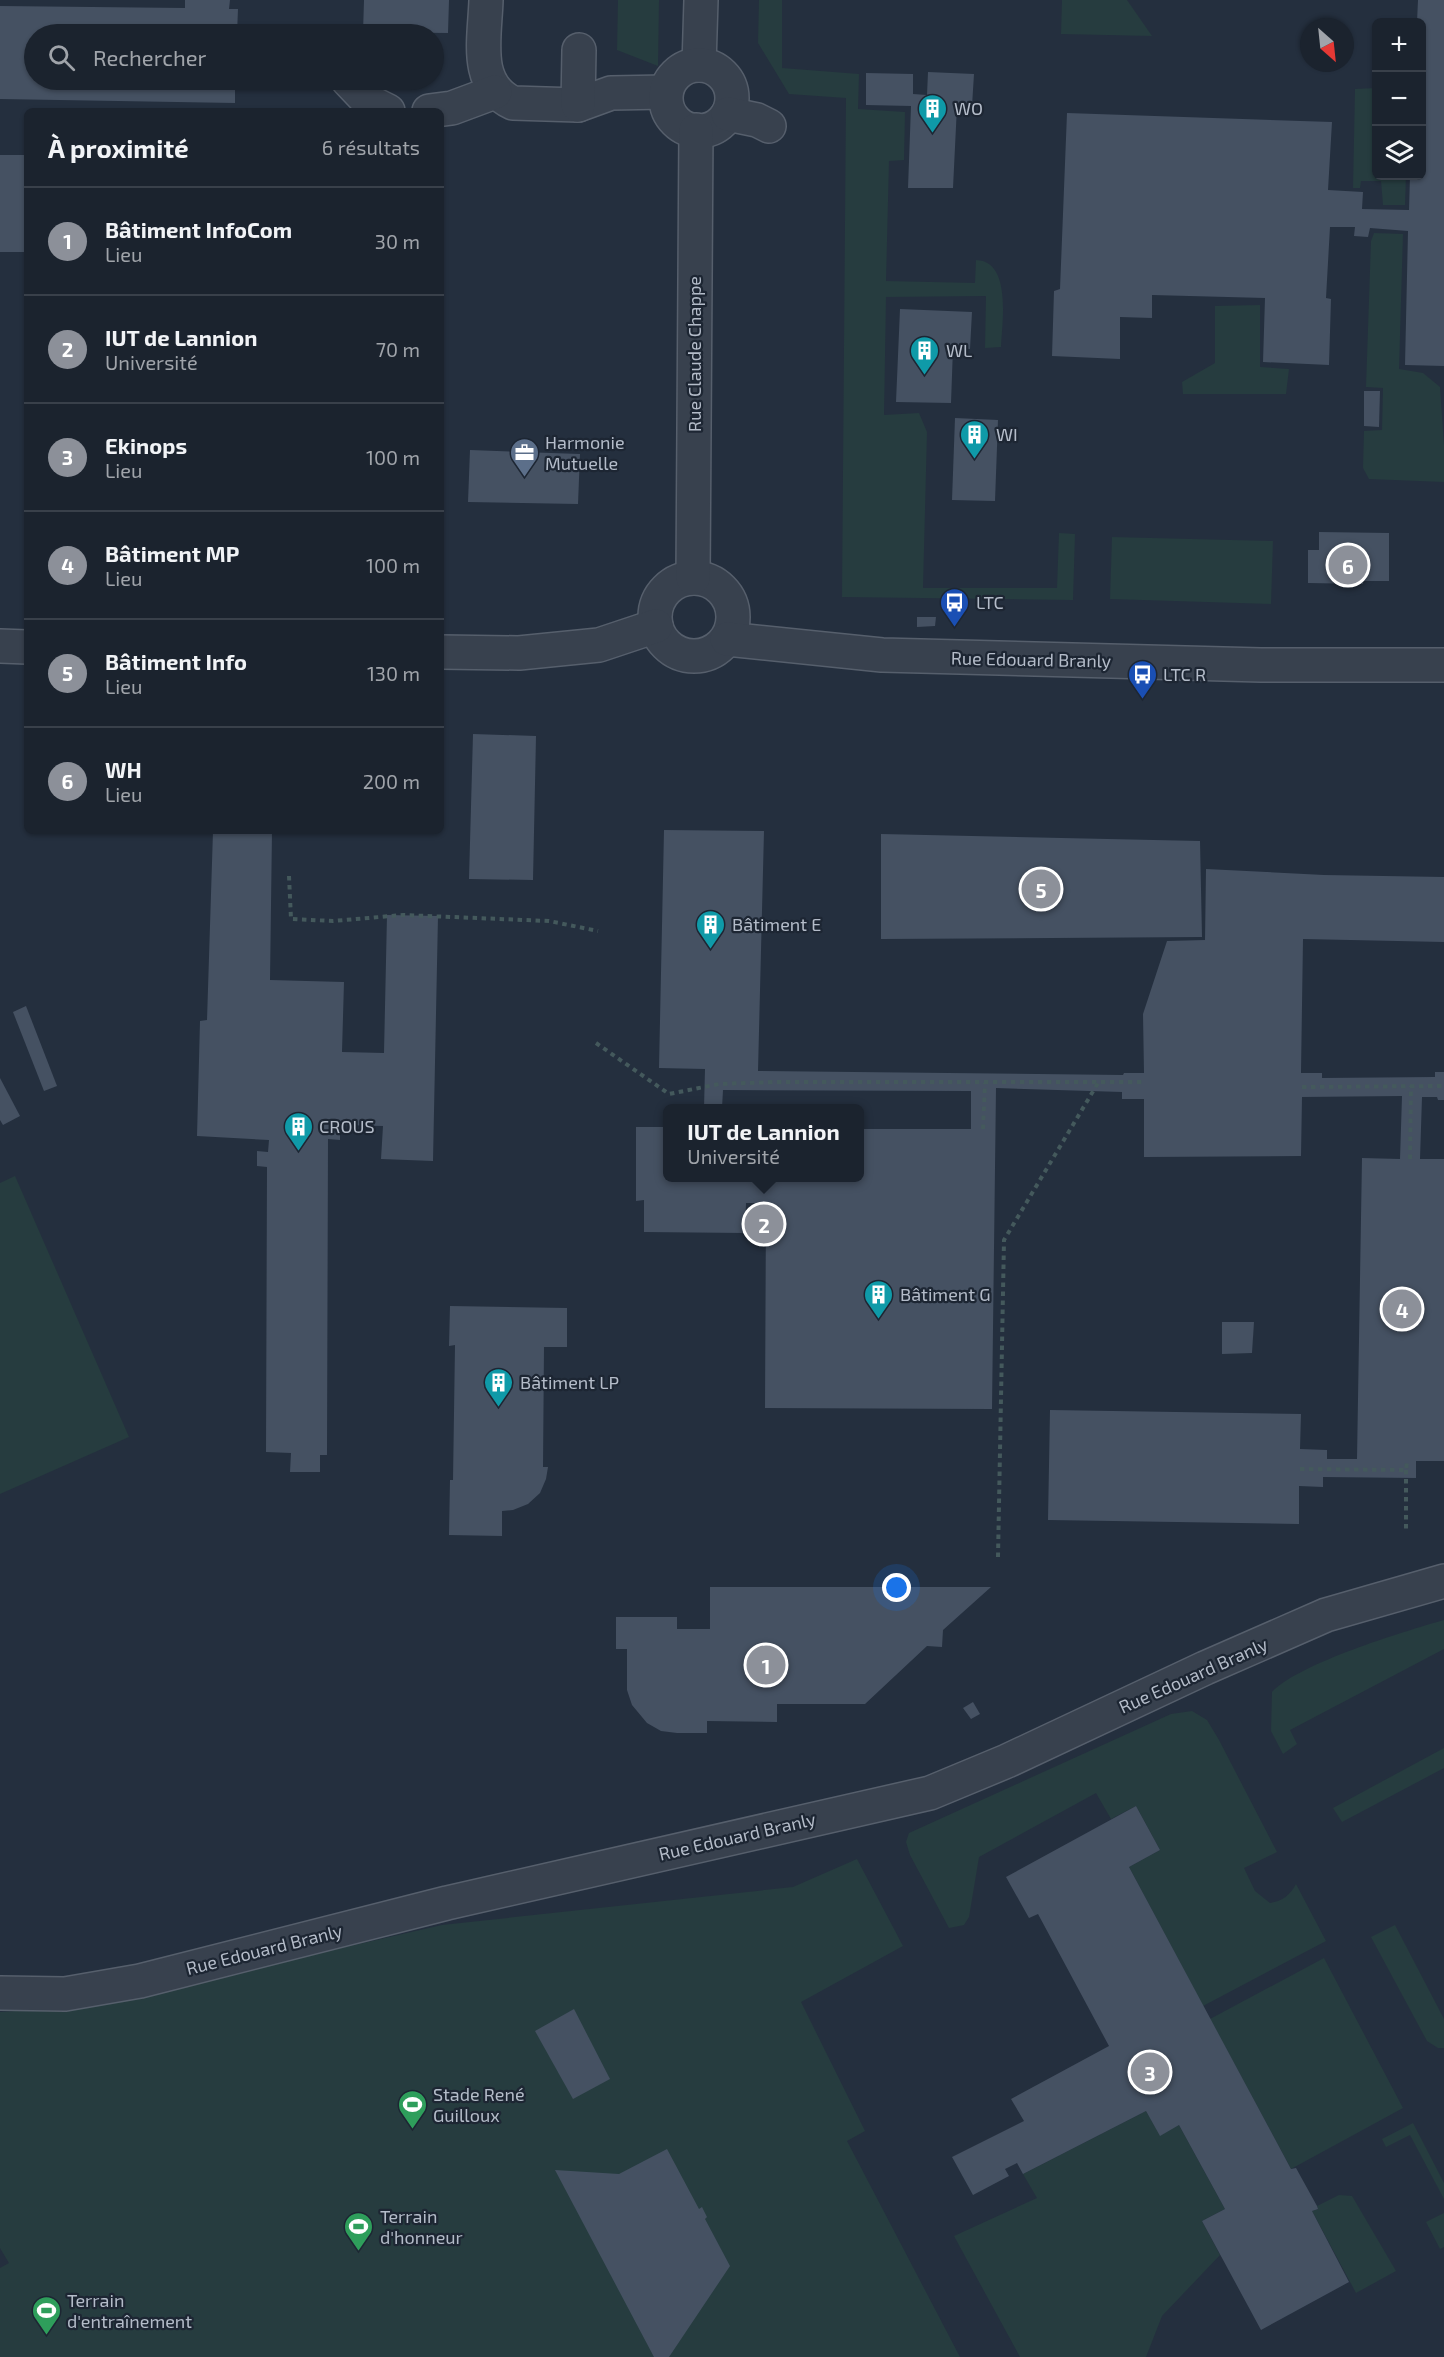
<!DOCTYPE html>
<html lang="fr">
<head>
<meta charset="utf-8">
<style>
	body { margin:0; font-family:"Exo 2",sans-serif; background:#282f3a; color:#f1f3f6 }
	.controls { position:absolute; right:18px; top:18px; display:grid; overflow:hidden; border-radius:9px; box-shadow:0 2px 4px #0004 }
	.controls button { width:54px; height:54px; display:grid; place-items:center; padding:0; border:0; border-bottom:2px solid #39404a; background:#1b232e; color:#f1f3f6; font:30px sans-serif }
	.compass { position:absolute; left:1300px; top:18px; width:54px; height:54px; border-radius:50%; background:#1b232e; box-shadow:0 2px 4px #0004; rotate:153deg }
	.you { position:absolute; left:897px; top:1588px; width:21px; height:21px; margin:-15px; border:4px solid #fff; border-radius:50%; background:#1a73e8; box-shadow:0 0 0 9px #1a73e833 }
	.badge { display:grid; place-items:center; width:39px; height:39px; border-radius:50%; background:#8c9099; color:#fff; font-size:20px; font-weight:700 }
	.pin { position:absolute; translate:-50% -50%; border:3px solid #fff; box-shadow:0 2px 6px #0006 }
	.popup { position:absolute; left:663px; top:1104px; width:201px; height:78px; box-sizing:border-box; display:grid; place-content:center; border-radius:9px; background:#1b232e; filter:drop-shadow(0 2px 4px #0005); font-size:20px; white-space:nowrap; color:#a0a4aa }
	.popup b { font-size:22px; color:#f1f3f6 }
	.popup::after { content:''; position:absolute; left:50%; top:100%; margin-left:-12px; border:12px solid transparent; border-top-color:#1b232e }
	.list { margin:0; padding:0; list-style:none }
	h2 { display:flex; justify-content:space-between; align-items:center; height:78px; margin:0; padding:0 24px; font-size:26px }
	h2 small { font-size:20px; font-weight:400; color:#a0a4aa }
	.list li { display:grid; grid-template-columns:39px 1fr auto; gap:18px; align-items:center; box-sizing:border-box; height:108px; padding:0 24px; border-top:2px solid #39404a }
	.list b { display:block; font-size:22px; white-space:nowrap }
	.list p { margin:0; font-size:20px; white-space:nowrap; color:#a0a4aa }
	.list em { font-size:20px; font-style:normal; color:#a0a4aa }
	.icon { flex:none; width:33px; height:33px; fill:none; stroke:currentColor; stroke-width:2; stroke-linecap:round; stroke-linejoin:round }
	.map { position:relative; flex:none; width:1444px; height:2357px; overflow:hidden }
	.search { position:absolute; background:#1b232e; box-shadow:0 2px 4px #0004; left:24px; top:24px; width:420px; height:66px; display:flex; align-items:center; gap:15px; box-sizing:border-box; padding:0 21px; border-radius:33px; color:#a0a4aa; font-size:22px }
	.panel { position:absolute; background:#1b232e; box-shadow:0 2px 4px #0004; left:24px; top:108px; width:420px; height:726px; border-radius:9px }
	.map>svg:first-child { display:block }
</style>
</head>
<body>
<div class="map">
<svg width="1444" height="2357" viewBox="0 0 1444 2357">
	<rect width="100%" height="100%" fill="#242f3e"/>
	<g fill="#263c3f">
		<polygon points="618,0 659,0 658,66 617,50"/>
		<path d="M 759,0 L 782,0 L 782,68 L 859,74 L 858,109 L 905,112 L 904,160 L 889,161 L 886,281 L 975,283 L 976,260 C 1012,261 1002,323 1001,347 L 985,348 L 986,296 L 886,297 L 884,415 L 919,413 L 927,432 L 923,588 L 1057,588 L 1059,533 L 1075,534 L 1073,600 L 842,597 L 846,98 L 789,94 L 758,43 Z"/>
		<polygon points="1062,0 1127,0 1152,36 1061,34"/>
		<polygon points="1376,88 1376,176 1406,176 1405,205 1383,205 1381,181 1361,181 1360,188 1353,188 1355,89"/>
		<polygon points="1374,233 1403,234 1399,369 1423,373 1440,387 1444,445 1444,482 1369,479 1363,468 1364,431 1382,430 1383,388 1366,387 1371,241"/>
		<polygon points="1260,305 1260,367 1289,369 1286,394 1183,394 1182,382 1215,363 1215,306"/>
		<polygon points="1112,537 1273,541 1271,604 1110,599"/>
		<polygon points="15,1176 129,1437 0,1494 0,1183"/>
		<path d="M 1444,1620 L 1444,1649 L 1290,1730 L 1297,1744 L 1283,1754 L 1271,1731 L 1272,1692 C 1300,1663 1402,1632 1444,1620 Z"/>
		<path d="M 1192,1711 L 1207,1720 L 1219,1740 L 1277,1852 L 1244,1868 L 1255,1891 L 1270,1903 C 1283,1901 1290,1895 1296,1884 L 1326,1941 L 1203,2006 L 1129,1867 L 1160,1850 L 1136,1806 L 1111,1819 L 1096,1793 L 979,1857 L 969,1917 L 964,1925 L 949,1928 L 910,1855 L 906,1842 L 909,1833 L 1171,1714 Z"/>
		<polygon points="1444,1748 1444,1768 1342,1822 1333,1808"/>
		<polygon points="857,1859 903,1946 801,2002 865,2131 847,2141 960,2357 0,2357 0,2268 9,2263 0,2248 0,2012 87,2006 442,1925 793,1887"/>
		<polygon points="1395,1925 1444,2019 1444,2048 1438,2048 1427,2041 1371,1937"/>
		<polygon points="1324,1958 1403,2108 1291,2169 1210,2019"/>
		<polygon points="1146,2111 1160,2135 1179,2125 1225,2209 1202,2221 1220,2255 1162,2316 1146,2357 1020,2357 954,2236 1037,2198 1023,2174"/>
		<polygon points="1413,2123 1444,2183 1444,2199 1410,2135 1386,2147 1382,2139"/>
		<polygon points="1339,2195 1352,2196 1396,2271 1356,2293 1312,2211 1318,2209 1317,2206"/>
		<polygon points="1444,2213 1444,2247 1440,2249 1426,2222"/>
	</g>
	<g fill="#455162">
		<polygon points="185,0 230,0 229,9 238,9 237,34 34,34 34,80 235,80 235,103 0,99 0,6 185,8"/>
		<polygon points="364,0 449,0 448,33 363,32"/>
		<polygon points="1418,0 1444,0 1444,366 1405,365 1408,231 1370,228 1368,237 1354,236 1355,227 1330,227 1326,298 1331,299 1329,365 1263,362 1265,298 1152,295 1152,318 1120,317 1120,359 1052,356 1054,291 1060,289 1067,113 1332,122 1328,190 1363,192 1362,209 1409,210 1410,176 1422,176 1422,22 1417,22"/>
		<polygon points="928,72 974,74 972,106 957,106 953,188 908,188 911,106 866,105 866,73 913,74 913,94 927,95"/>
		<rect x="0" y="155" width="27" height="97"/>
		<polygon points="900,309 972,312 970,349 953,348 951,403 896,402"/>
		<polygon points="1364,391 1380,391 1379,427 1364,426"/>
		<polygon points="955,418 998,420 995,501 952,500"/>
		<polygon points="470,450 580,454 578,504 468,502"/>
		<polygon points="1319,532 1389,533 1389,581 1363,581 1363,584 1308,583 1308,550 1319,550"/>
		<polygon points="917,617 936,617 935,626 917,627"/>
		<polygon points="473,734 536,736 533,880 469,879"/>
		<polygon points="664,830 764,831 758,1071 1123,1075 1124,1073 1144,1073 1143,1014 1167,941 1205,940 1206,869 1324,875 1444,877 1444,942 1303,939 1301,1073 1322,1073 1322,1078 1435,1077 1435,1072 1444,1072 1444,1100 1438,1100 1437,1097 1422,1097 1420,1159 1444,1159 1444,1461 1416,1461 1416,1478 1323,1477 1323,1487 1299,1486 1299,1524 1048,1520 1050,1410 1301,1414 1300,1449 1327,1450 1327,1459 1357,1459 1362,1158 1400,1159 1402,1096 1302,1097 1301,1156 1144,1157 1144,1099 1122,1099 1122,1092 996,1088 992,1409 765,1408 766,1203 746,1203 745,1233 644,1232 644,1200 636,1201 636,1127 668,1127 668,1178 860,1178 860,1129 971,1129 971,1091 723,1090 722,1108 704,1108 705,1069 659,1068"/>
		<polygon points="213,831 272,831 270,980 344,982 342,1052 384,1053 387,915 438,916 433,1161 381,1159 383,1126 340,1125 340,1140 328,1139 327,1455 320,1455 320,1472 290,1472 291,1453 266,1452 267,1167 257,1166 257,1151 268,1152 269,1140 197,1136 200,1021 207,1020"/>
		<polygon points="881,834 1200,841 1202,937 881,939"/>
		<polygon points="26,1006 57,1086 44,1091 13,1012"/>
		<polygon points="0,1078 20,1116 3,1125 0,1120"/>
		<polygon points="450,1306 567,1308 567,1347 544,1347 543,1467 548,1467 546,1479 540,1493 528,1504 513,1510 502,1511 502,1536 449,1535 450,1480 453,1480 455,1345 449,1346"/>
		<polygon points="1222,1322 1254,1322 1252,1353 1222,1354"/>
		<polygon points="710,1587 991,1587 943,1630 942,1647 927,1646 865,1704 777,1704 777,1722 707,1721 707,1733 677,1733 661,1731 647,1723 632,1705 627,1690 627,1649 616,1649 616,1617 677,1617 677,1629 710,1629"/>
		<polygon points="973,1702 980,1714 971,1719 963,1708"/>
		<polygon points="1136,1806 1160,1850 1129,1867 1291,2169 1296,2168 1317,2206 1318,2209 1312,2211 1349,2282 1261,2330 1202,2221 1225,2209 1179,2125 1160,2136 1146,2111 1023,2174 1017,2163 1005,2169 1009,2176 973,2195 952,2157 1024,2121 1011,2099 1109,2046 1038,1914 1029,1918 1006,1877"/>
		<polygon points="574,2009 610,2079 573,2099 535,2031"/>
		<polygon points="667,2149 699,2209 702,2207 707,2217 705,2219 730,2266 669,2357 654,2357 555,2170 619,2174"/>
	</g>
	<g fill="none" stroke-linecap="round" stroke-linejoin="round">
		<defs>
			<g id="minor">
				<path d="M 486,0 C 485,37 473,85 513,103 L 578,105 L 611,93 L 666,92"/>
				<polyline points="699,65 701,0"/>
				<circle cx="699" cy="98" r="33"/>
				<polyline points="348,80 368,101 388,111"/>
				<polyline points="578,105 579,50"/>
				<polyline points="429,111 452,108 495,92"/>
				<polyline points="728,114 757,120 769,126"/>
				<circle cx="694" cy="617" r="39"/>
				<polyline points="693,578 696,130"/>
				<polyline points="727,639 882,655 1261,665 1444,665"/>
				<polyline points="0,646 27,647"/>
				<polyline points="441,652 519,653 599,645 656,626"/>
				<polyline points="0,1993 65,1994 140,1981 447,1903 930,1793 1007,1761 1205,1668 1326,1615 1444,1581"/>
			</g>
		</defs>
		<use href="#minor" stroke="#565f6c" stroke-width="36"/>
		<g stroke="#44595c" stroke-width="4" stroke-dasharray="4.5 4.5" stroke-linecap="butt">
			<polyline points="289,876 291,919 333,921 403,915 549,921 598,931"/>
			<polyline points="596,1043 669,1094 719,1084 774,1082 1144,1082"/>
			<polyline points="1302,1087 1444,1086"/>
			<polyline points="983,1129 985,1083"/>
			<polyline points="1410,1159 1411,1086"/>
			<polyline points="1300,1469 1406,1470 1407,1461"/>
			<polyline points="1406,1470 1406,1532"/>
			<polyline points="998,1557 1004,1240 1098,1083"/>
		</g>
		<use href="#minor" stroke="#38414e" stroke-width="33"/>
	</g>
	<defs>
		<symbol id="building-pin" viewBox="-11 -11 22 30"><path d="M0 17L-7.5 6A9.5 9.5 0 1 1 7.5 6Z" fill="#0f9aa8" stroke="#1d2633"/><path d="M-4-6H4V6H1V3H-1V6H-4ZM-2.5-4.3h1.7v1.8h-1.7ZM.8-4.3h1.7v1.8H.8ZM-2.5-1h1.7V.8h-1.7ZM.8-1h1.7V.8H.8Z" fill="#fff"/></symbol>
		<symbol id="office-pin" viewBox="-11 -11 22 30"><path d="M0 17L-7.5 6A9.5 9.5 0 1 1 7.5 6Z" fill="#5c6f8a" stroke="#1d2633"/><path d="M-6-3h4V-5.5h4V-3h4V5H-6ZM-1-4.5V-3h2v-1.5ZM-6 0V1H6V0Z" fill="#fff"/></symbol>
		<symbol id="bus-pin" viewBox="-11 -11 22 30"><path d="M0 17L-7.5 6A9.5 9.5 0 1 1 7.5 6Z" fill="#1a4fb4" stroke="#1d2633"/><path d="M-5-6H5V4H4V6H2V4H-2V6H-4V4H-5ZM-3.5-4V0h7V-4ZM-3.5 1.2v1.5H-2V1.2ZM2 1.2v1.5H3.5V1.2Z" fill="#fff"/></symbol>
		<symbol id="stadium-pin" viewBox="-11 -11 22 30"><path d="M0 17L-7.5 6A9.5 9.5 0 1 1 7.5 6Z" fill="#2e9e5b" stroke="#1d2633"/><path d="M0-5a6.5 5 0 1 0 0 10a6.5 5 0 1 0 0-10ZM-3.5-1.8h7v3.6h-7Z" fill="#fff"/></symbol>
	</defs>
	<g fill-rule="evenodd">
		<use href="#building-pin" x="916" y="92" width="33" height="45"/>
		<use href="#building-pin" x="908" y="334" width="33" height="45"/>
		<use href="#building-pin" x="958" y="418" width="33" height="45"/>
		<use href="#office-pin" x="508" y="436" width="33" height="45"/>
		<use href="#bus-pin" x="938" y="586" width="33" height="45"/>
		<use href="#bus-pin" x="1126" y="658" width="33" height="45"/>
		<use href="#building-pin" x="694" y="908" width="33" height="45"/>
		<use href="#building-pin" x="282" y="1110" width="33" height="45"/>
		<use href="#building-pin" x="862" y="1278" width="33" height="45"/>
		<use href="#building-pin" x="482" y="1366" width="33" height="45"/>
		<use href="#stadium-pin" x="396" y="2088" width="33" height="45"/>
		<use href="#stadium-pin" x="342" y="2210" width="33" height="45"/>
		<use href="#stadium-pin" x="30" y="2294" width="33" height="45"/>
	</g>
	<g text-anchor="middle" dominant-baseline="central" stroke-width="4.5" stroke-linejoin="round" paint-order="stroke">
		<g font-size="18" fill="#b4bcc9" stroke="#1d2633" text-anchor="start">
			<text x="954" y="108">WO</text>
			<text x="946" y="350">WL</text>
			<text x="996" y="434">WI</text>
			<text x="545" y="442">Harmonie<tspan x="545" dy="21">Mutuelle</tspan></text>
			<text x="976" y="602">LTC</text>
			<text x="1163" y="674">LTC R</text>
			<text x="732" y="924">Bâtiment E</text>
			<text x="319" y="1126">CROUS</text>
			<text x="900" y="1294">Bâtiment G</text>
			<text x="520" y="1382">Bâtiment LP</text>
			<text x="433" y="2094">Stade René<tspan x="433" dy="21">Guilloux</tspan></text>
			<text x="380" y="2216">Terrain<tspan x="380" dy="21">d'honneur</tspan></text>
			<text x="67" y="2300">Terrain<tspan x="67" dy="21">d'entraînement</tspan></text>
		</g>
		<g font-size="18" fill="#b4bcc9" stroke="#1d2633">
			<text transform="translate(694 354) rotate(-90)">Rue Claude Chappe</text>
			<text transform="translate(1031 659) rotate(1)">Rue Edouard Branly</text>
			<text transform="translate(1193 1675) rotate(-24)">Rue Edouard Branly</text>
			<text transform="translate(737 1836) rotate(-13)">Rue Edouard Branly</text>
			<text transform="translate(264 1949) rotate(-14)">Rue Edouard Branly</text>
		</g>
	</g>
</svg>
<div class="controls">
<button>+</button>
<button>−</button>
<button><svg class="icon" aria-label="layers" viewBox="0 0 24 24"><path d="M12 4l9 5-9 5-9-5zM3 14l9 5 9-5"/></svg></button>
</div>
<svg class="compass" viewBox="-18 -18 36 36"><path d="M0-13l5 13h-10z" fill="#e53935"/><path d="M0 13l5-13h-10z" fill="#a0a4aa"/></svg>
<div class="you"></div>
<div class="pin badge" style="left:766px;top:1665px">1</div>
<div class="pin badge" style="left:764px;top:1224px">2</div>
<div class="popup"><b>IUT de Lannion</b>Université</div>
<div class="pin badge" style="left:1150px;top:2072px">3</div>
<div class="pin badge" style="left:1402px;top:1309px">4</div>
<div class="pin badge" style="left:1041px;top:889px">5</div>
<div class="pin badge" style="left:1348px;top:565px">6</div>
<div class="search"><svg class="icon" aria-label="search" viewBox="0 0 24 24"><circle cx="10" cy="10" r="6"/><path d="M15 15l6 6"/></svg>Rechercher</div>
<section class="panel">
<h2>À proximité<small>6 résultats</small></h2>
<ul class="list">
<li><span class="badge">1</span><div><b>Bâtiment InfoCom</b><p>Lieu</p></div><em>30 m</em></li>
<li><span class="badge">2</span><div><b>IUT de Lannion</b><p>Université</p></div><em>70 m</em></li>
<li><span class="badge">3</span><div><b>Ekinops</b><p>Lieu</p></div><em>100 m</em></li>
<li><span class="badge">4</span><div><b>Bâtiment MP</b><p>Lieu</p></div><em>100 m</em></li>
<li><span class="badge">5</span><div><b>Bâtiment Info</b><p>Lieu</p></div><em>130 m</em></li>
<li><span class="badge">6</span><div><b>WH</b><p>Lieu</p></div><em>200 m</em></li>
</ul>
</section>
</div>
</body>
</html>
